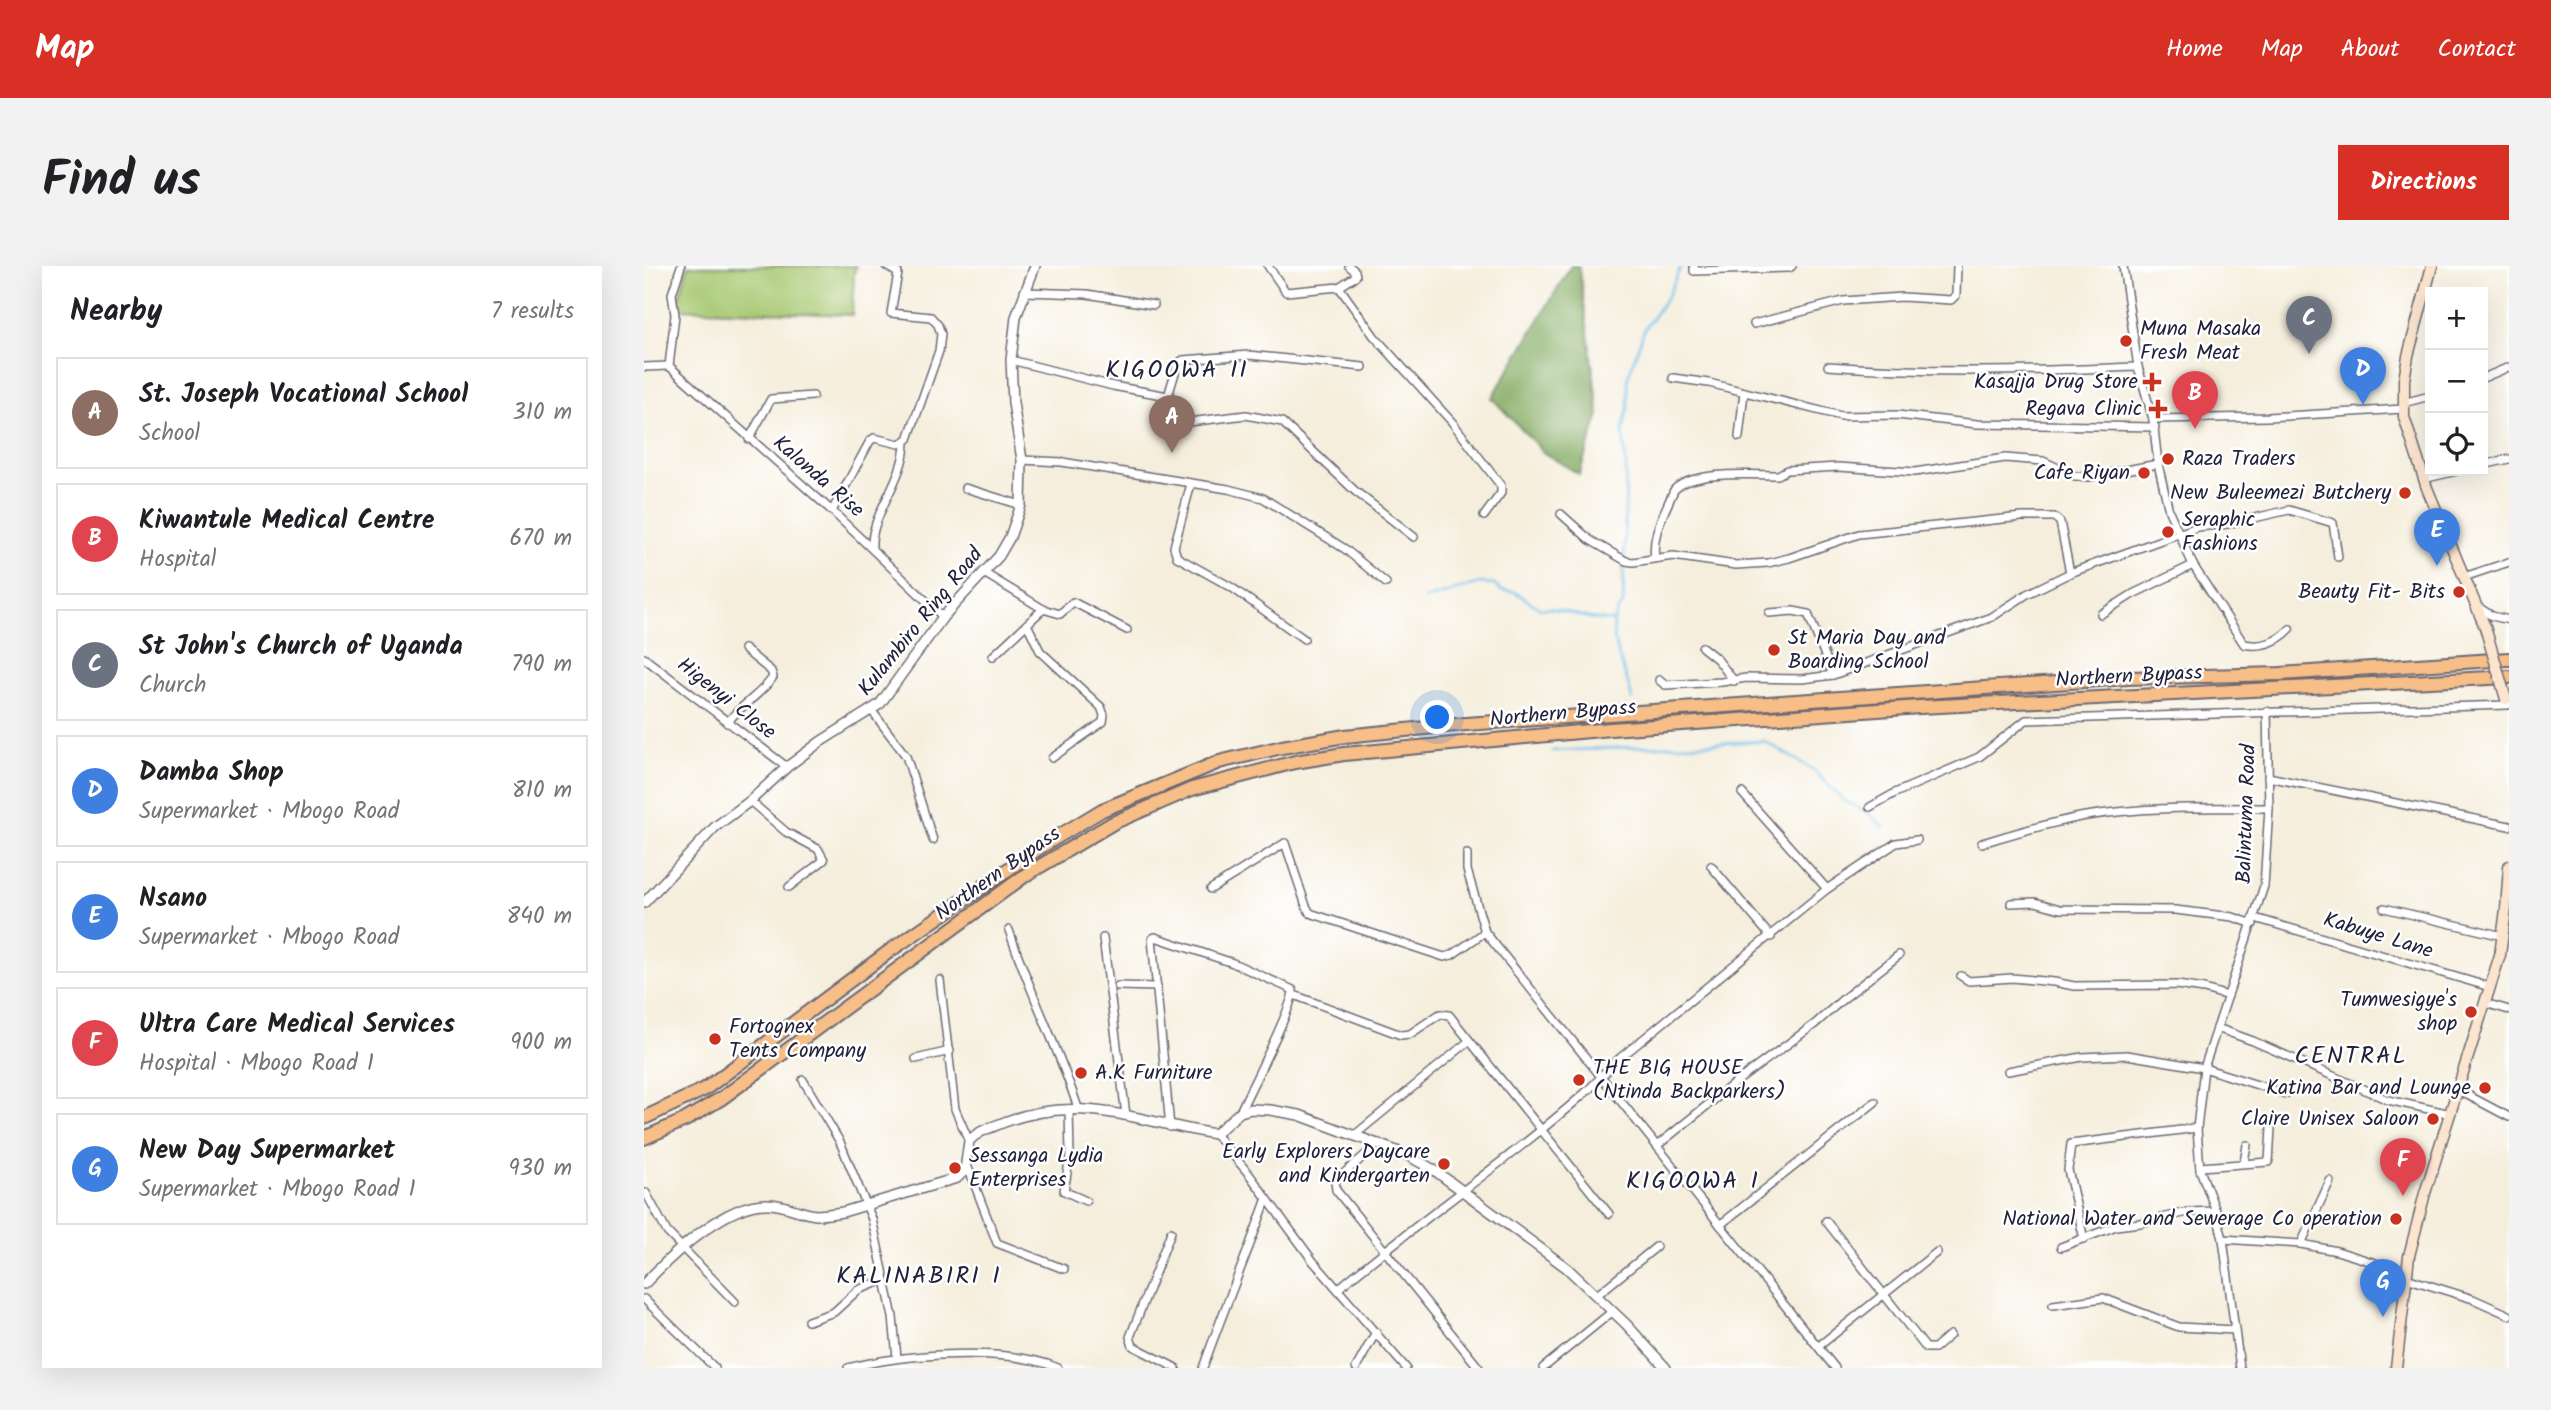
<!DOCTYPE html>
<html lang="en">
<head>
<meta charset="utf-8">
<style>
	body { margin:0; font-family:Kalam,sans-serif; background:#f2f2f2; color:#202124 }
	.controls { position:absolute; right:21px; top:21px; display:grid; overflow:hidden; border-radius:0px; box-shadow:0 7px 28px #0002 }
	.controls button { width:63px; height:63px; display:grid; place-items:center; padding:0; border:0; border-bottom:2px solid #e0e0e0; background:#fff; color:#202124; font:35px sans-serif }
	.you { position:absolute; left:794px; top:452px; width:24px; height:24px; margin:-18px; border:5px solid #fff; border-radius:50%; background:#1a73e8; box-shadow:0 0 0 10px #1a73e833 }
	.badge { display:grid; place-items:center; width:46px; height:46px; border-radius:50%; background:#d93025; color:#fff; font-size:23px; font-weight:700 }
	.pin { position:absolute; translate:-50% -58px; filter:drop-shadow(0 2px 4px #0008) }
	.pin::after { content:''; position:absolute; top:37px; width:24px; height:21px; background:inherit; clip-path:polygon(0 0,100% 0,50% 100%) }
	.list { margin:0; padding:0; list-style:none }
	h2 { display:flex; justify-content:space-between; align-items:center; height:91px; margin:0; padding:0 28px; font-size:30px }
	h2 small { font-size:23px; font-weight:400; color:#757577 }
	.list li { display:grid; grid-template-columns:46px 1fr auto; gap:21px; align-items:center; box-sizing:border-box; height:112px; margin:0 14px 14px; padding:0 14px; border:2px solid #e0e0e0; border-radius:0px }
	.list b { display:block; font-size:26px; white-space:nowrap }
	.list p { margin:0; font-size:23px; white-space:nowrap; color:#757577 }
	.list em { font-size:23px; font-style:normal; color:#757577 }
	.icon { flex:none; width:38px; height:38px; fill:none; stroke:currentColor; stroke-width:2; stroke-linecap:round; stroke-linejoin:round }
	.map { position:relative; flex:none; width:1865px; height:1102px; overflow:hidden; border-radius:0px }
	header { display:flex; align-items:center; gap:42px; box-sizing:border-box; height:98px; padding:0 35px; background:#d93025; color:#fff }
	header strong { font-size:33px }
	nav { display:flex; gap:38px; margin-inline-start:auto; font-size:24px }
	.intro { display:flex; align-items:center; justify-content:space-between; box-sizing:border-box; height:168px; padding:0 42px }
	h1 { margin:0; font-size:49px }
	.button { padding:18px 32px; border-radius:0px; background:#d93025; color:#fff; font-size:24px; font-weight:700 }
	main { display:flex; gap:42px; padding:0 42px }
	aside { flex:1; background:#fff; border-radius:0px; box-shadow:0 7px 28px #0002 }
	.map>svg:first-child { display:block }
</style>
</head>
<body>
<header>
<strong>Map</strong>
<nav><a>Home</a><a>Map</a><a>About</a><a>Contact</a></nav>
</header>
<div class="intro"><h1>Find us</h1><a class="button">Directions</a></div>
<main>
<aside>
<h2>Nearby<small>7 results</small></h2>
<ul class="list">
<li><span class="badge" style="background:#8d6e63">A</span><div><b>St. Joseph Vocational School</b><p>School</p></div><em>310 m</em></li>
<li><span class="badge" style="background:#e0444e">B</span><div><b>Kiwantule Medical Centre</b><p>Hospital</p></div><em>670 m</em></li>
<li><span class="badge" style="background:#6b7280">C</span><div><b>St John's Church of Uganda</b><p>Church</p></div><em>790 m</em></li>
<li><span class="badge" style="background:#3f7fe0">D</span><div><b>Damba Shop</b><p>Supermarket · Mbogo Road</p></div><em>810 m</em></li>
<li><span class="badge" style="background:#3f7fe0">E</span><div><b>Nsano</b><p>Supermarket · Mbogo Road</p></div><em>840 m</em></li>
<li><span class="badge" style="background:#e0444e">F</span><div><b>Ultra Care Medical Services</b><p>Hospital · Mbogo Road 1</p></div><em>900 m</em></li>
<li><span class="badge" style="background:#3f7fe0">G</span><div><b>New Day Supermarket</b><p>Supermarket · Mbogo Road 1</p></div><em>930 m</em></li>
</ul>
</aside>
<div class="map">
<svg width="1865" height="1102" viewBox="0 0 1865 1102">
	<rect width="100%" height="100%" fill="#fff"/>
	<filter id="ink" filterUnits="userSpaceOnUse"><feTurbulence type="fractalNoise" baseFrequency=".0143" numOctaves="2"/><feDisplacementMap in="SourceGraphic" scale="14" xChannelSelector="R" yChannelSelector="G"/><feConvolveMatrix kernelMatrix="1 2 1 2 8 2 1 2 1" color-interpolation-filters="sRGB"/></filter>
	<filter id="wash" filterUnits="userSpaceOnUse"><feTurbulence type="fractalNoise" baseFrequency=".00686" numOctaves="4" result="noise"/><feDisplacementMap in="SourceGraphic" scale="28" xChannelSelector="R" yChannelSelector="G"/><feGaussianBlur stdDeviation="1.57" result="paint"/><feColorMatrix in="noise" values="0 0 0 0 0 0 0 0 0 0 0 0 0 0 0 0 0 1.4 0 .05"/><feComposite in="paint" operator="in"/></filter>
	<g filter="url(#wash)">
		<rect width="100%" height="100%" fill="#f5eedc"/>
		<polygon fill="#a7c871" stroke="#647556" stroke-width="2" points="44,0 212,0 210,8 208,49 32,43"/>
		<polygon fill="#85ac63" stroke="#54674f" stroke-width="2" points="927,0 935,0 955,149 935,208 900,187 848,132"/>
		<g fill="none" stroke-linecap="round" stroke-linejoin="round">
			<g stroke="#6fbde9" stroke-width="2.5">
				<polyline points="781,333 836,317 850,318 857,325 871,326 895,342 911,343 945,352 969,355"/>
				<path d="M 988,434 C 985,405 954,364 979,338 L 982,199 L 979,164 L 984,142 L 984,111 L 1000,64 L 1025,28 L 1037,0"/>
				<polyline points="908,485 1120,475 1168,503 1199,534 1224,547 1240,561"/>
			</g>
		</g>
	</g>
	<g filter="url(#ink)">
		<g fill="none" stroke-linecap="round" stroke-linejoin="round">
			<defs>
				<g id="minor">
					<polyline points="624,0 642,26 695,21 712,10 711,5 705,0"/>
					<polyline points="1050,0 1050,5 1145,2 1148,0"/>
					<path d="M 1479,0 L 1494,101 L 1509,153 L 1514,198 L 1525,245 L 1549,299 L 1600,378 C 1619,382 1633,376 1646,363"/>
					<polyline points="695,21 730,70 808,156 857,220 857,227 840,250"/>
					<polyline points="380,26 443,28 510,39"/>
					<polyline points="1110,58 1199,35 1258,31 1307,34 1312,29 1313,0"/>
					<polyline points="367,94 469,120 524,130"/>
					<polyline points="25,100 188,245 299,351"/>
					<polyline points="25,100 31,49 28,28 37,0"/>
					<path d="M 1184,100 C 1287,108 1390,105 1494,101"/>
					<polyline points="0,101 25,100"/>
					<polyline points="719,101 605,89 539,94 534,97 524,130 537,157 602,149 638,156 711,225 770,271"/>
					<polyline points="1029,112 1065,117 1197,150 1253,149 1333,158 1511,161"/>
					<polyline points="1839,112 1865,101"/>
					<polyline points="1759,137 1786,130"/>
					<polyline points="1509,153 1624,151 1759,143"/>
					<polyline points="1095,171 1100,126"/>
					<polyline points="105,173 127,133 169,130"/>
					<polyline points="378,194 418,196 584,223 619,232 701,283 742,317"/>
					<polyline points="1839,199 1865,193"/>
					<polyline points="1779,213 1813,205"/>
					<polyline points="547,218 530,281 533,291 587,321 660,373"/>
					<polyline points="321,222 377,239"/>
					<polyline points="188,245 226,175 230,172 255,178 264,173 295,85 297,68 294,59 287,51 247,47 254,7 242,0"/>
					<polyline points="917,248 946,274 982,295 989,296 1029,290 1092,299 1124,297 1145,292 1215,268 1378,251 1410,251 1416,256 1426,307"/>
					<path d="M 228,281 C 226,249 261,213 261,176"/>
					<path d="M 1011,292 C 1007,268 1021,246 1030,224 C 1049,204 1107,209 1134,209 L 1143,204 L 1194,201 L 1271,206 L 1361,192 L 1399,195 L 1431,210 L 1445,211 L 1514,198"/>
					<polyline points="340,307 399,343 416,348 429,336 483,364"/>
					<polyline points="1820,311 1865,296"/>
					<polyline points="1834,341 1848,350 1865,354"/>
					<polyline points="1125,347 1149,345 1164,348 1189,409 1348,351 1383,328 1426,307 1553,261 1584,258 1645,244 1689,257 1694,291"/>
					<polyline points="1457,348 1489,328 1549,299"/>
					<polyline points="383,358 396,385 457,441 460,449 459,456 408,492"/>
					<polyline points="1058,381 1073,393 1090,415"/>
					<polyline points="349,390 399,343"/>
					<polyline points="0,392 143,501"/>
					<polyline points="1015,414 1021,419 1078,416 1102,412 1158,413 1189,409"/>
					<polyline points="228,445 262,490 289,574"/>
					<path d="M 83,457 C 96,439 117,429 129,411 L 127,405 L 100,383"/>
					<polyline points="1624,511 1865,560"/>
					<polyline points="1098,527 1183,623"/>
					<polyline points="106,535 142,566 174,583 180,594 145,621"/>
					<polyline points="1226,541 1251,527 1335,491 1382,454 1864,439"/>
					<path d="M 1338,577 C 1372,567 1407,556 1442,550 C 1501,540 1565,542 1625,542"/>
					<polyline points="823,588 823,604 841,666"/>
					<polyline points="1067,600 1127,671"/>
					<polyline points="567,623 641,577 662,640 666,647 800,691 808,689 841,666 1191,1102"/>
					<polyline points="1367,637 1391,636 1416,643 1531,644 1589,651 1609,658"/>
					<polyline points="1740,642 1859,670"/>
					<polyline points="1611,652 1846,721"/>
					<path d="M 365,664 C 385,725 414,781 434,842"/>
					<polyline points="459,672 482,849"/>
					<polyline points="1317,710 1325,715 1368,712 1410,716 1430,720 1533,719 1560,723 1584,730"/>
					<polyline points="296,714 311,843 325,875"/>
					<polyline points="474,720 513,721"/>
					<polyline points="650,729 757,769 766,768 796,748 805,749 965,948"/>
					<polyline points="1841,737 1865,744"/>
					<polyline points="1573,762 1609,775 1744,834 1807,848"/>
					<polyline points="272,793 306,785"/>
					<polyline points="1364,805 1438,791 1483,789 1560,802 1642,828"/>
					<polyline points="159,814 196,876 228,953 249,1051 253,1092"/>
					<polyline points="1814,824 1865,851"/>
					<polyline points="425,843 426,890 420,925 442,935"/>
					<path d="M 526,861 L 508,673 L 511,671 L 589,697 L 649,724 C 650,740 605,825 596,846"/>
					<polyline points="571,868 605,908 669,995 762,1102"/>
					<polyline points="712,868 825,775"/>
					<polyline points="735,877 691,915 692,924 835,1102"/>
					<polyline points="1014,879 1092,816 1171,758 1199,733 1255,689"/>
					<polyline points="1600,896 1603,879"/>
					<polyline points="323,899 353,977 420,1003"/>
					<polyline points="1556,901 1625,896 1627,862"/>
					<polyline points="2,927 23,966 91,1036"/>
					<polyline points="1182,955 1282,1082 1291,1082 1306,1069"/>
					<polyline points="1076,959 1231,836"/>
					<polyline points="527,966 486,1071 489,1080 532,1102"/>
					<polyline points="1440,973 1424,904 1427,878 1553,862"/>
					<polyline points="1579,973 1657,978 1693,985 1763,1007"/>
					<polyline points="1657,978 1686,915"/>
					<polyline points="1417,981 1472,960 1496,957 1544,946 1572,945"/>
					<polyline points="1762,1012 1829,1033 1865,1049"/>
					<path d="M 694,1023 C 774,955 863,896 942,826 C 954,815 964,803 976,792 L 1183,623 L 1252,577 L 1273,574"/>
					<polyline points="953,1029 1012,981"/>
					<polyline points="0,1033 71,1102"/>
					<polyline points="1409,1039 1459,1032 1535,1061 1591,1064"/>
					<polyline points="164,1055 190,1046 214,1024 240,1014"/>
					<polyline points="1175,1080 1293,986"/>
					<path d="M 204,1102 C 258,1088 363,1080 414,1102"/>
					<path d="M 559,1102 C 579,1045 603,989 623,932"/>
					<polyline points="712,1102 732,1066"/>
					<polyline points="899,1102 969,1045"/>
					<polyline points="1596,1102 1579,973 1572,945 1556,904 1553,862 1560,802 1620,620 1625,542 1623,445"/>
				</g>
				<g id="tertiary">
					<polyline points="0,637 71,561 106,535 143,501 176,476 236,438 299,351 355,290 366,271 377,239 378,194 369,137 367,94 372,51 391,0"/>
					<path d="M 0,1018 C 28,989 82,936 124,938 C 140,938 156,947 172,949 C 181,949 190,947 199,946 L 313,912 L 321,904 L 325,875 C 334,865 346,862 358,857 C 435,826 494,856 571,868 L 596,846 L 607,843 L 626,844 L 655,849 L 763,889 L 790,904 L 923,1002 L 982,1058 L 1022,1102"/>
				</g>
				<g id="secondary">
					<polyline points="1788,0 1764,90 1760,114 1760,151 1783,222 1841,361"/>
					<polyline points="1752,1102 1765,990 1781,927 1856,689 1862,643 1865,600"/>
				</g>
				<g id="motorway">
					<polyline points="0,852 61,823 247,684 395,582 458,544 575,496 638,481 701,470 822,458 1484,412 1636,408 1865,393"/>
					<polyline points="0,872 41,854 78,832 383,608 469,557 548,523 651,496 700,488 967,463 1276,441 1865,411"/>
				</g>
			</defs>
			<use href="#minor" stroke="#6c6973" stroke-width="10"/>
			<use href="#tertiary" stroke="#6c6973" stroke-width="12"/>
			<use href="#secondary" stroke="#6c6973" stroke-width="13"/>
			<use href="#motorway" stroke="#6c6973" stroke-width="16"/>
			<use href="#minor" stroke="#fff" stroke-width="7"/>
			<use href="#tertiary" stroke="#fff" stroke-width="9"/>
			<use href="#secondary" stroke="#fce5cf" stroke-width="10"/>
			<use href="#motorway" stroke="#f7be88" stroke-width="12"/>
			<defs>
				<polyline id="secondary-bridge" points="1841,361 1862,433"/>
			</defs>
			<use href="#secondary-bridge" stroke="#6c6973" stroke-width="13" stroke-linecap="butt"/>
			<use href="#secondary-bridge" stroke="#fce5cf" stroke-width="10"/>
		</g>
	</g>
	<g fill="#c8321e" stroke="#fff" stroke-width="2.5">
		<circle cx="1482" cy="75" r="7"/>
		<path d="M1504.5 105.5h7v7h7v7h-7v7h-7v-7h-7v-7h7z"/>
		<path d="M1510.5 132.5h7v7h7v7h-7v7h-7v-7h-7v-7h7z"/>
		<circle cx="1524" cy="193" r="7"/>
		<circle cx="1500" cy="207" r="7"/>
		<circle cx="1761" cy="227" r="7"/>
		<circle cx="1524" cy="266" r="7"/>
		<circle cx="1815" cy="326" r="7"/>
		<circle cx="1130" cy="384" r="7"/>
		<circle cx="1827" cy="746" r="7"/>
		<circle cx="71" cy="773" r="7"/>
		<circle cx="437" cy="807" r="7"/>
		<circle cx="935" cy="814" r="7"/>
		<circle cx="1841" cy="822" r="7"/>
		<circle cx="1789" cy="853" r="7"/>
		<circle cx="800" cy="898" r="7"/>
		<circle cx="311" cy="902" r="7"/>
		<circle cx="1752" cy="953" r="7"/>
	</g>
	<g text-anchor="middle" dominant-baseline="central" stroke-width="5" stroke-linejoin="round" paint-order="stroke">
		<g font-size="21" fill="#22223b" stroke="#fff" text-anchor="end">
			<text x="1496" y="63" text-anchor="start">Muna Masaka<tspan x="1496" dy="24">Fresh Meat</tspan></text>
			<text x="1494" y="116">Kasajja Drug Store</text>
			<text x="1498" y="143">Regava Clinic</text>
			<text x="1538" y="193" text-anchor="start">Raza Traders</text>
			<text x="1486" y="207">Cafe Riyan</text>
			<text x="1747" y="227">New Buleemezi Butchery</text>
			<text x="1538" y="254" text-anchor="start">Seraphic<tspan x="1538" dy="24">Fashions</tspan></text>
			<text x="1801" y="326">Beauty Fit- Bits</text>
			<text x="1144" y="372" text-anchor="start">St Maria Day and<tspan x="1144" dy="24">Boarding School</tspan></text>
			<text x="1813" y="734">Tumwesigye's<tspan x="1813" dy="24">shop</tspan></text>
			<text x="85" y="761" text-anchor="start">Fortognex<tspan x="85" dy="24">Tents Company</tspan></text>
			<text x="949" y="802" text-anchor="start">THE BIG HOUSE<tspan x="949" dy="24">(Ntinda Backparkers)</tspan></text>
			<text x="451" y="807" text-anchor="start">A.K Furniture</text>
			<text x="1827" y="822">Katina Bar and Lounge</text>
			<text x="1775" y="853">Claire Unisex Saloon</text>
			<text x="786" y="886">Early Explorers Daycare<tspan x="786" dy="24">and Kindergarten</tspan></text>
			<text x="325" y="890" text-anchor="start">Sessanga Lydia<tspan x="325" dy="24">Enterprises</tspan></text>
			<text x="1738" y="953">National Water and Sewerage Co operation</text>
		</g>
		<g font-size="21" fill="#22223b" stroke="#fff">
			<text transform="translate(174 211) rotate(41)">Kalonda Rise</text>
			<text transform="translate(277 356) rotate(-51)">Kulambiro Ring Road</text>
			<text transform="translate(1485 411) rotate(-3)">Northern Bypass</text>
			<text transform="translate(82 433) rotate(38)">Higenyi Close</text>
			<text transform="translate(919 448) rotate(-5)">Northern Bypass</text>
			<text transform="translate(1603 548) rotate(-88)">Balintuma Road</text>
			<text transform="translate(354 608) rotate(-35)">Northern Bypass</text>
			<text transform="translate(1734 670) rotate(17)">Kabuye Lane</text>
		</g>
		<g font-size="24" letter-spacing="2" fill="#22223b" stroke="#fff">
			<text x="533" y="104">KIGOOWA II</text>
			<text x="1707" y="790">CENTRAL</text>
			<text x="1049" y="915">KIGOOWA I</text>
			<text x="275" y="1010">KALINABIRI I</text>
		</g>
	</g>
</svg>
<div class="controls">
<button>+</button>
<button>−</button>
<button><svg class="icon" aria-label="locate" viewBox="0 0 24 24"><circle cx="12" cy="12" r="6"/><path d="M12 2v4M12 18v4M2 12h4M18 12h4"/></svg></button>
</div>
<div class="you"></div>
<div class="pin badge" style="left:528px;top:187px;background:#8d6e63">A</div>
<div class="pin badge" style="left:1551px;top:163px;background:#e0444e">B</div>
<div class="pin badge" style="left:1665px;top:88px;background:#6b7280">C</div>
<div class="pin badge" style="left:1719px;top:139px;background:#3f7fe0">D</div>
<div class="pin badge" style="left:1793px;top:300px;background:#3f7fe0">E</div>
<div class="pin badge" style="left:1759px;top:930px;background:#e0444e">F</div>
<div class="pin badge" style="left:1739px;top:1051px;background:#3f7fe0">G</div>
</div>
</main>
</body>
</html>
